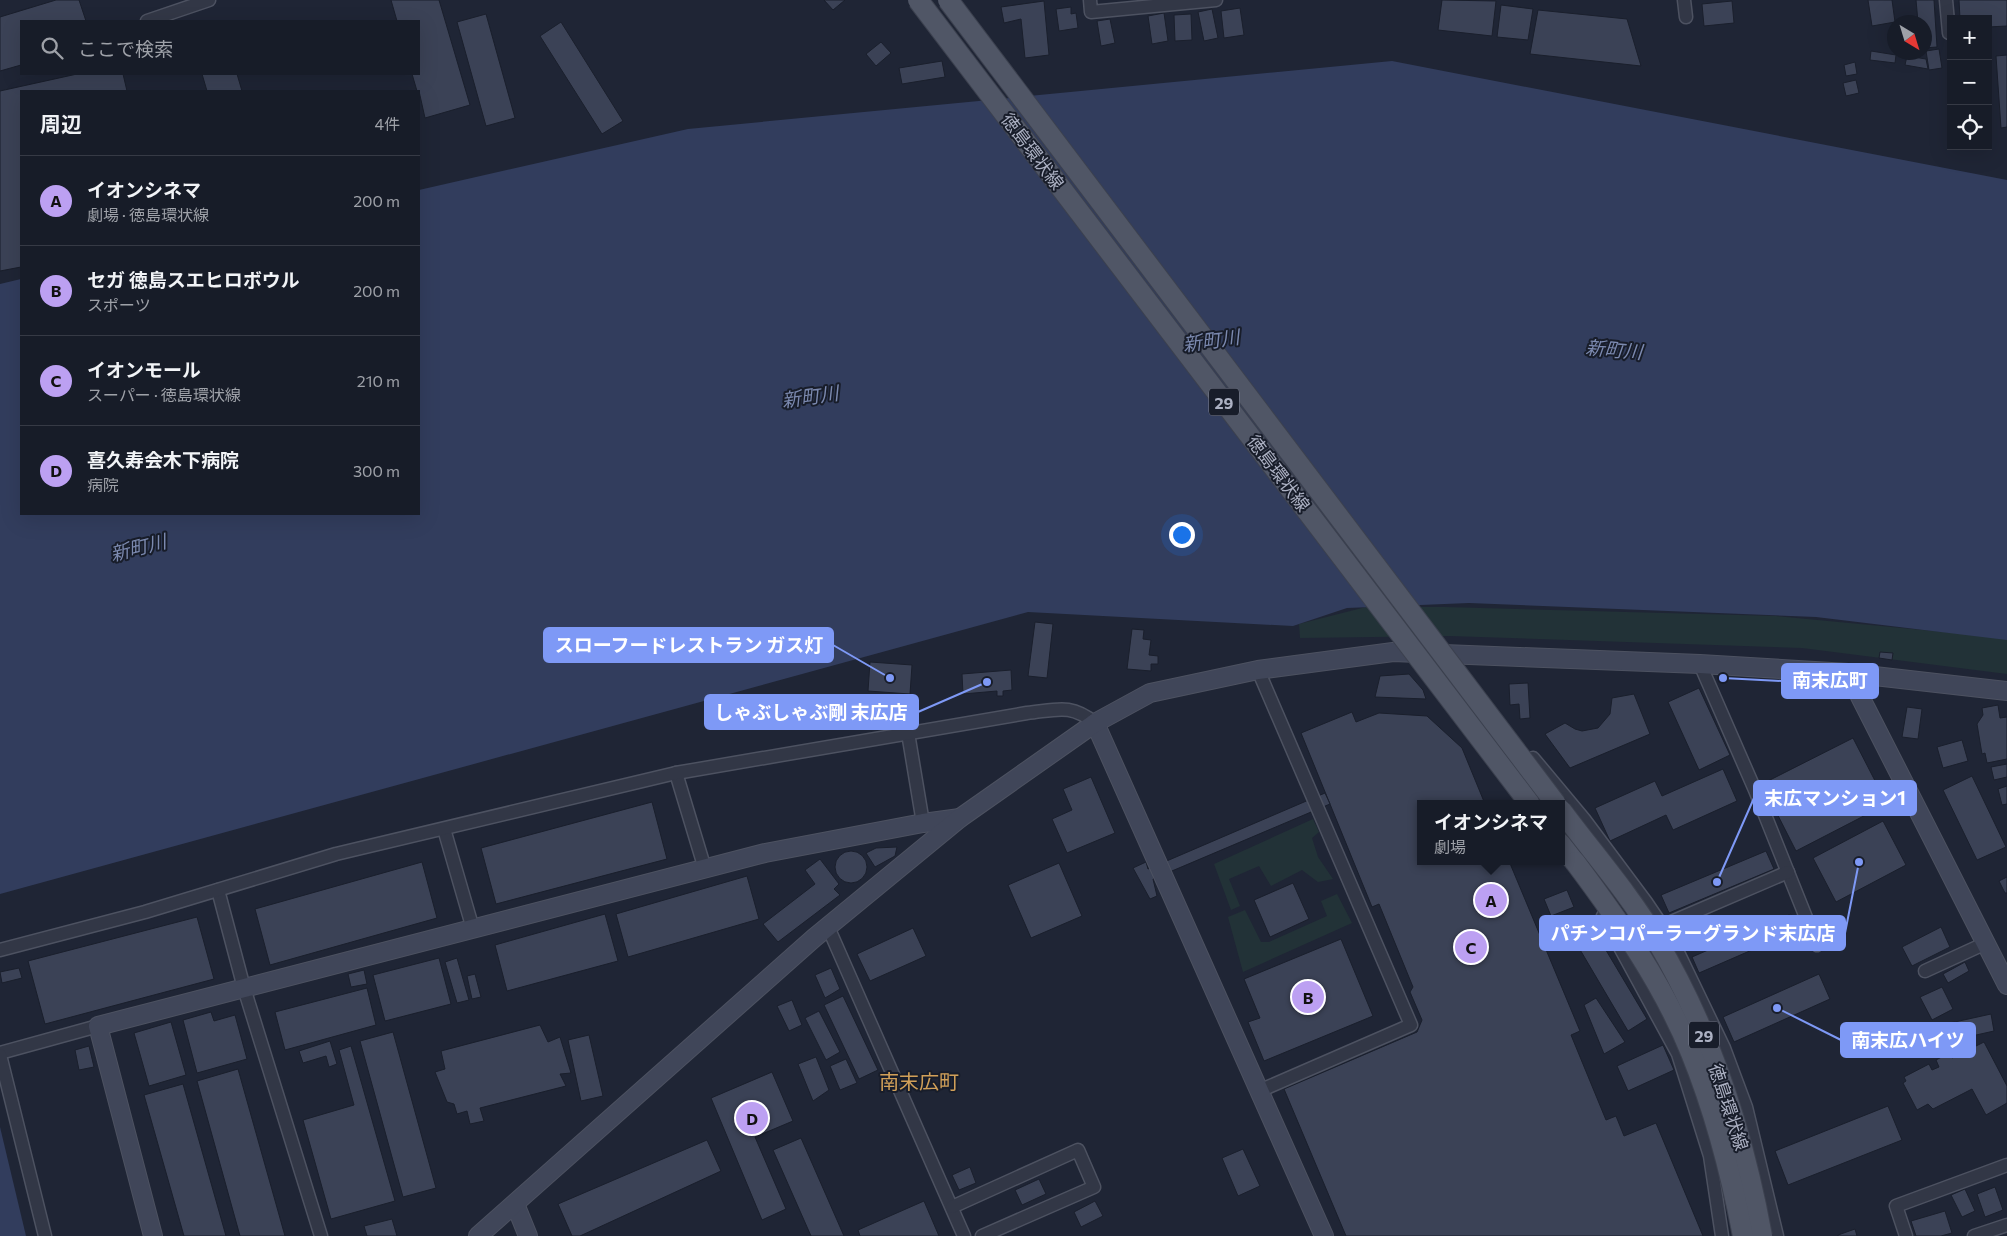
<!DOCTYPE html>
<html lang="ja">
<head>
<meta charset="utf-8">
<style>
	body { margin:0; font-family:Commissioner,"Noto Sans JP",sans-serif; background:#202530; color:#f1f3f6 }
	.controls { position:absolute; right:15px; top:15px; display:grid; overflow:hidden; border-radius:0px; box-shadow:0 5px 20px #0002 }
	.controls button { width:45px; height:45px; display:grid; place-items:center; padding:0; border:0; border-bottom:1px solid #363a45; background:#171c28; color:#f1f3f6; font:25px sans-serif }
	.compass { position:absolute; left:1887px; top:15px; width:45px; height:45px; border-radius:50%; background:#171c28; box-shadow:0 5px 20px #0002; rotate:142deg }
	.you { position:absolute; left:1181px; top:534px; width:18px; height:18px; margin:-12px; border:4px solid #fff; border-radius:50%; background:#1a73e8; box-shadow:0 0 0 8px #1a73e833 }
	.badge { display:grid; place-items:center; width:32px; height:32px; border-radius:50%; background:#bca0f2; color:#111; font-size:16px; font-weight:700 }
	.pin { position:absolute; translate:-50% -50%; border:2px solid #fff; box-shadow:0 1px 5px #0006 }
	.popup { position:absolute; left:1417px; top:800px; width:148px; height:65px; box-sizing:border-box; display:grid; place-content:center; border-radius:0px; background:#171c28; filter:drop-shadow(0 1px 4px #0005); font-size:16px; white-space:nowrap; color:#9ea1a8 }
	.popup b { font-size:19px; color:#f1f3f6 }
	.popup::after { content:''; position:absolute; left:50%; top:100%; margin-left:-10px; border:10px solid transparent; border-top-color:#171c28 }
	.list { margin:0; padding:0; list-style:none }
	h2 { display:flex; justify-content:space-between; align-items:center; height:65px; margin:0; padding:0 20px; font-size:21px }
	h2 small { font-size:16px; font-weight:400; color:#9ea1a8 }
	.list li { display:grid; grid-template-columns:32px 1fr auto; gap:15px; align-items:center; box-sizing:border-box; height:90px; padding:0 20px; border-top:1px solid #363a45 }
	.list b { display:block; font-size:19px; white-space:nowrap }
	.list p { margin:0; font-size:16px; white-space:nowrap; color:#9ea1a8 }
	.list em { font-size:16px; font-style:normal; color:#9ea1a8 }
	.icon { flex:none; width:28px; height:28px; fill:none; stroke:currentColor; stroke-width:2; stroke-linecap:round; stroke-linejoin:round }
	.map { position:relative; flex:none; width:2007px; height:1236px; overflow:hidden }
	.search { position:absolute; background:#171c28; box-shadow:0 5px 20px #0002; left:20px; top:20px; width:400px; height:55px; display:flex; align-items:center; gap:12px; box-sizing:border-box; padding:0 18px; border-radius:0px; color:#9ea1a8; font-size:19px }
	.panel { position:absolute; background:#171c28; box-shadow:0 5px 20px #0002; left:20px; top:90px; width:400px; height:425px; border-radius:0px }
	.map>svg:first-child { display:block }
</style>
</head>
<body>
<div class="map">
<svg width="2007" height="1236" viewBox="0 0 2007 1236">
	<rect width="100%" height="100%" fill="#1f2535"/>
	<g fill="#223237">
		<polygon points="1366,607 1445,607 1776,616 2007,638 2007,674 1802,648 1449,636 1300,638 1299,624"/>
		<polygon points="1313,819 1319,832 1312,838 1318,857 1333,879 1318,882 1302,870 1271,886 1259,866 1229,879 1240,906 1231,910 1214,864"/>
		<polygon points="1337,894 1352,923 1243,972 1228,917 1245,910 1261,942 1269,942 1327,916 1321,901"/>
	</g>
	<g fill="#323d5d">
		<polygon points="1392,61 2007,180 2007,640 1816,617 1469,603 1347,608 1293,626 1028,612 0,894 0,284 21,279 21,514 419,514 419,190 688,129"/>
		<polygon points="0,1127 26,1236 0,1236"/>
	</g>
	<g fill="#3b4256" stroke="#1a1f2c">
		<polygon points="56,0 79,0 86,21 21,21 21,65 0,71 0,17"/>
		<polygon points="391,0 439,0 470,105 425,118 419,91 417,91 412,74 419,74 419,21 397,21"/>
		<polygon points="824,0 845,0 833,10"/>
		<polygon points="1442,0 1496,1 1492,36 1438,30"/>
		<polygon points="1868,0 1892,0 1895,22 1872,26"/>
		<polygon points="1916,0 1934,0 1937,47 1924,48 1924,22 1918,22"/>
		<polygon points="1959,0 2007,0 2007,26 1988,27 1988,19 1960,19"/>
		<polygon points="1044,1 1049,55 1025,58 1021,19 1004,23 1001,7"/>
		<polygon points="1732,1 1734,23 1704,26 1702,4"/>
		<polygon points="1501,5 1533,9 1528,40 1497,37"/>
		<polygon points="1071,7 1071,14 1076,13 1078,28 1059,31 1056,9"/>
		<polygon points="1240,8 1244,35 1224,38 1221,11"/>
		<polygon points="1212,9 1218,38 1204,41 1198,12"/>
		<polygon points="1538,10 1627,19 1641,66 1530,54"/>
		<polygon points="1164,13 1168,41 1152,44 1148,16"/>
		<polygon points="486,14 515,118 486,126 457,22"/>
		<polygon points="1191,14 1192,40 1175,41 1174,15"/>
		<polygon points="1110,19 1115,43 1101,46 1097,21"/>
		<polygon points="561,22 623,121 602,134 540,36"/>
		<polygon points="881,42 891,53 876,66 866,54"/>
		<polygon points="1939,49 1942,68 1929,70 1926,51"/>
		<polygon points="1871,51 1896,55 1895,63 1870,60"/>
		<polygon points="2007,55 2007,127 2001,128 1996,56"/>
		<polygon points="1907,56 1926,59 1928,69 1905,65"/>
		<polygon points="942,61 945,77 902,84 899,68"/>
		<polygon points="1855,62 1857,74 1846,76 1844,65"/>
		<polygon points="77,74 123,74 127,91 21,91 21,267 0,271 0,91"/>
		<polygon points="202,74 237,74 242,91 207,91"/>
		<polygon points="1856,80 1859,93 1846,96 1843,83"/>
		<polygon points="1035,622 1053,624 1047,678 1028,676"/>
		<polygon points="1132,629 1144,630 1143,639 1151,640 1149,655 1158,656 1158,664 1151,664 1151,671 1127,669"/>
		<polygon points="1880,652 1893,653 1892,660 1879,658"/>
		<polygon points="870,662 912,665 910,694 868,691"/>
		<polygon points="1011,670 1012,690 1003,691 1003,696 997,696 997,691 963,694 962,674"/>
		<polygon points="1409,674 1423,690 1426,699 1375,697 1380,676"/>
		<polygon points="1528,683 1530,718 1520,719 1519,704 1510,705 1509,684"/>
		<polygon points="1699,688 1730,755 1699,770 1668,702"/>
		<polygon points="1634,694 1650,734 1570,768 1545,734 1565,723 1575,729 1582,731 1598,728 1610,714 1612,698"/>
		<polygon points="1998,705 2000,718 2007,717 2007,759 1987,763 1985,753 1982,754 1977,724 1983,715 1982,708"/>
		<polygon points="1907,707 1922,709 1918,739 1902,737"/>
		<polygon points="1352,712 1356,722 1379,713 1427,716 1462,748 1485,804 1421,804 1421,861 1509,861 1580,1031 1571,1035 1606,1120 1616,1116 1624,1136 1656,1123 1703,1236 1346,1236 1284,1089 1417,1032 1422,1020 1410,992 1413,987 1379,904 1372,907 1301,733"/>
		<polygon points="1853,738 1887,804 1796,851 1762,784"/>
		<polygon points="1962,740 1968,761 1943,768 1937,747"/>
		<polygon points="2007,764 2007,777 1994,780 1991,767"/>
		<polygon points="1723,769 1737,801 1673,830 1666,815 1610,841 1595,808 1655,781 1662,796"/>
		<polygon points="1972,776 2006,847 1977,860 1943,790"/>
		<polygon points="1091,777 1115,833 1067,853 1052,819 1072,810 1063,789"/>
		<polygon points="2007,786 2007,804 2002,805 1998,789"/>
		<polygon points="1325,793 1330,804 1153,879 1157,896 1150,899 1133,868 1146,862 1148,869"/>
		<polygon points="652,802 667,859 496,904 481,848"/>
		<polygon points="1883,821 1906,865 1836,902 1813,858"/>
		<polygon points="897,847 895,856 875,867 866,853 876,848"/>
		<polygon points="1766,851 1774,869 1669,913 1661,895"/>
		<circle cx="851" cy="867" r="16"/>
		<polygon points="820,859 839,884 834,889 840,895 778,942 763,924 815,884 805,870"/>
		<polygon points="422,862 437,918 270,965 255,909"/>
		<polygon points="1059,863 1082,916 1031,938 1008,885"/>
		<polygon points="747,876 759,919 628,957 616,914"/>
		<polygon points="2007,877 2007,893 2005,893 1999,881"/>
		<polygon points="1293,883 1309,919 1270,937 1254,900"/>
		<polygon points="1567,890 1574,907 1551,916 1544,899"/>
		<polygon points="605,914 618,961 507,991 495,945"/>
		<polygon points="1791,914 1798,930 1699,973 1692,957"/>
		<polygon points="197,917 214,979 45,1024 28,961"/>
		<polygon points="1588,920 1647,1019 1628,1031 1569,931"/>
		<polygon points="1941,927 1950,947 1912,966 1902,947"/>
		<polygon points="913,928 926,956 870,981 857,954"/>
		<polygon points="1341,939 1373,1016 1264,1061 1248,1022 1260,1018 1244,979"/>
		<polygon points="439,958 451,1004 385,1021 373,975"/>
		<polygon points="457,958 469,1000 457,1003 445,962"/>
		<polygon points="1965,962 1969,971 1948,983 1943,974"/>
		<polygon points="19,968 22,978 2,983 0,972"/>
		<polygon points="831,968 840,989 825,998 815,975"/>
		<polygon points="364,970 367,984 351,987 348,974"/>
		<polygon points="475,974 481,997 472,999 467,976"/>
		<polygon points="1819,974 1830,999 1734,1042 1723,1017"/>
		<polygon points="1942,987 1953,1009 1932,1020 1920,997"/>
		<polygon points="367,988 376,1025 285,1050 275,1012"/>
		<polygon points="843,996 878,1070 859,1079 824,1005"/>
		<polygon points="1596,998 1625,1042 1604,1054 1584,1005"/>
		<polygon points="792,1000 802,1025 789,1031 777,1006"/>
		<polygon points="819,1011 840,1052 826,1060 805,1018"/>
		<polygon points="211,1012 214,1021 235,1015 247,1059 197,1073 183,1020"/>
		<polygon points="1991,1014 1994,1031 1945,1042 1941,1025"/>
		<polygon points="171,1022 186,1075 149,1086 134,1033"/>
		<polygon points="540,1025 548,1042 560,1037 571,1073 560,1074 566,1086 480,1108 484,1121 470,1124 467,1111 457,1114 454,1104 447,1102 435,1072 445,1069 441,1051"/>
		<polygon points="393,1032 436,1188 403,1197 360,1041"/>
		<polygon points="589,1035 603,1096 581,1101 568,1040"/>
		<polygon points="330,1041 337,1064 329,1067 326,1056 303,1063 299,1051"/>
		<polygon points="1984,1042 2007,1086 2007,1103 1986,1115 1972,1089 1933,1109 1928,1104 1917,1110 1903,1083 1906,1081 1904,1077 1929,1064 1932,1070 1939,1067 1936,1060 1949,1053 1952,1058"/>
		<polygon points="1663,1045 1674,1070 1628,1091 1617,1066"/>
		<polygon points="89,1046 94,1067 79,1070 75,1050"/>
		<polygon points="351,1046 395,1201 331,1219 303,1120 354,1105 339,1050"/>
		<polygon points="816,1057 829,1090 813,1101 798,1064"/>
		<polygon points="846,1059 857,1083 840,1090 830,1066"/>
		<polygon points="238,1069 285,1236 240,1236 197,1081"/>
		<polygon points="772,1072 793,1121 755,1137 786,1209 762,1220 711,1098"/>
		<polygon points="183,1084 226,1236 184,1236 144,1095"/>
		<polygon points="1888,1106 1902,1140 1788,1185 1775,1151"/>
		<polygon points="801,1138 844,1236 811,1236 773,1150"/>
		<polygon points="707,1140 721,1171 580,1236 572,1236 558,1204"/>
		<polygon points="1243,1149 1260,1186 1238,1196 1222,1158"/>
		<polygon points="970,1167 976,1183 959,1190 952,1175"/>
		<polygon points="1039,1179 1046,1194 1022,1205 1015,1190"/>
		<polygon points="1995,1187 2003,1210 1985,1217 1977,1194"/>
		<polygon points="1965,1189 1975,1211 1962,1217 1951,1195"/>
		<polygon points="924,1201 939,1236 860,1236 858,1230"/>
		<polygon points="1095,1201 1103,1216 1081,1227 1074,1212"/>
		<polygon points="1945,1211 1952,1233 1941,1236 1916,1236 1911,1221"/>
		<polygon points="392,1219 397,1236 367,1236 364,1226"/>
		<polygon points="1855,1229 1857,1236 1838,1236 1838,1235"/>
	</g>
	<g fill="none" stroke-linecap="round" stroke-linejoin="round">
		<defs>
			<g id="street">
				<polyline points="1090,0 1091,12 1216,0"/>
				<polyline points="1684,0 1686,17"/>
				<polyline points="1946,0 1949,33"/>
				<polyline points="147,21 209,0"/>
				<polyline points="1700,664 1755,790 1817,945"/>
				<polyline points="1258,670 1411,1025 1259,1091"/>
				<polyline points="1463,692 1481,728"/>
				<polyline points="908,733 923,823"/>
				<polyline points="1533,758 1584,819 1646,902 1673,942 1724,1048 1746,1107 1777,1236"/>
				<polyline points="676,773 705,869"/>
				<polyline points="444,829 473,929"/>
				<polyline points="218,890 244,988 321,1236"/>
				<polyline points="1603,916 1678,1054 1710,1156 1722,1236"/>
				<polyline points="1662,926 1788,872"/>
				<polyline points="828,927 964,1236"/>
				<path d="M 0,950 L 145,912 L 336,854 L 676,773 L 1027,713 C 1057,710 1070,703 1095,723"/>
				<polyline points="1925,971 1986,943"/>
				<polyline points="0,1053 98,1026"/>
				<polyline points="0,1055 45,1236"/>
				<polyline points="952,1207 1078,1150 1094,1187 982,1236"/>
				<polyline points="1906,1236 1896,1206 2007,1165"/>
				<polyline points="1974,1236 2007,1225"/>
			</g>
			<g id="secondary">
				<polyline points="1848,673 2007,985"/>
				<polyline points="1095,723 1324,1236"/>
				<polyline points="515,1204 528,1236"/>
				<polyline points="153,1236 98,1026 765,853 923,823 960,818"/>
				<polyline points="478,1236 814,938 960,818 1095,723 1150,693 1258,670 1393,652 1700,664 1848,673 2007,691"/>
			</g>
			<polyline id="primary" points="1561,844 1575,862"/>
		</defs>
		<use href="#street" stroke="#4d5261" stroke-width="15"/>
		<use href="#secondary" stroke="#4d5261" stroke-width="20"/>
		<use href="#primary" stroke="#3c414f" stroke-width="22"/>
		<use href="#street" stroke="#323746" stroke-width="12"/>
		<use href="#secondary" stroke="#404659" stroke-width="18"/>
		<use href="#primary" stroke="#505666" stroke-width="20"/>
		<defs>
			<g id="primary-bridge">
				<polyline points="918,0 1530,804"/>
				<polyline points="948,0 1556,804"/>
				<path d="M 1561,810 C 1593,853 1630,895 1657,941 C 1711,1032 1743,1132 1762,1236"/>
				<path d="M 1575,862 C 1620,922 1663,984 1691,1053 C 1715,1112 1731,1174 1743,1236"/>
			</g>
		</defs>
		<use href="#primary-bridge" stroke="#3c414f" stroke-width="22" stroke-linecap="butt"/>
		<use href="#primary-bridge" stroke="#505666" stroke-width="20"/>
	</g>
	<g text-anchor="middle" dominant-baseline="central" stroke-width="4" stroke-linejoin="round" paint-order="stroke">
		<g fill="#181d2a" stroke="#808595" stroke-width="1">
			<rect x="1209" y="388.5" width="30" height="27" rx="4"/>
			<rect x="1689" y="1021.5" width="30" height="27" rx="4"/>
		</g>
		<g font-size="16" font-weight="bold" fill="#acb1c3">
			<text x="1224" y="402">29</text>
			<text x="1704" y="1035">29</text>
		</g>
		<g font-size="18" fill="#acb1c3" stroke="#181d2a">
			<text transform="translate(1033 151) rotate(53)">徳島環状線</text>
			<text transform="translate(1279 473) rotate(53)">徳島環状線</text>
			<text transform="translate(1729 1107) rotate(72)">徳島環状線</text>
		</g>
		<g font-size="19" font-style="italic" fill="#7c8ab0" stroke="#181d2a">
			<text transform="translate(1211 340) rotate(-8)">新町川</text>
			<text transform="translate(1614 349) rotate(5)">新町川</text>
			<text transform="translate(810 396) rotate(-8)">新町川</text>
			<text transform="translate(138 547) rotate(-14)">新町川</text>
		</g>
		<g font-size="20" fill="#d1a059" stroke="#181d2a">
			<text x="919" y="1081">南末広町</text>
		</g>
	</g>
	<path fill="none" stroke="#7e99f6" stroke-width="2" d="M890 678L833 645M1723 678L1782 681M987 682L918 712M1717 882L1754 798M1859 862L1845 933M1777 1008L1841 1040"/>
	<g fill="#7e99f6" stroke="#181d2a" stroke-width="2">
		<circle cx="890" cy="678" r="5"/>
		<circle cx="1723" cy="678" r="5"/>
		<circle cx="987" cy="682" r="5"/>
		<circle cx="1717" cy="882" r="5"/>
		<circle cx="1859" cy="862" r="5"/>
		<circle cx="1777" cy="1008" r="5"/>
	</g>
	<g fill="#7e99f6" stroke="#7e99f6" stroke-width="2">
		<rect x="544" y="628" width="289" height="34" rx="5"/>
		<rect x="1782" y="664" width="96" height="34" rx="5"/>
		<rect x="705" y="695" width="213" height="34" rx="5"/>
		<rect x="1754" y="781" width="162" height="34" rx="5"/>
		<rect x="1540" y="916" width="305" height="34" rx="5"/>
		<rect x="1841" y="1023" width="134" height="34" rx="5"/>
	</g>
	<g font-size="19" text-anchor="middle" font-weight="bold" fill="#fff">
		<text x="689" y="652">スローフードレストラン ガス灯</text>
		<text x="1830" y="687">南末広町</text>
		<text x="811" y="719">しゃぶしゃぶ剛 末広店</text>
		<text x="1835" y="805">末広マンション1</text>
		<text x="1693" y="940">パチンコパーラーグランド末広店</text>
		<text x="1908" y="1047">南末広ハイツ</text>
	</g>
</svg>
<div class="controls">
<button>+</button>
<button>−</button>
<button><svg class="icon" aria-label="locate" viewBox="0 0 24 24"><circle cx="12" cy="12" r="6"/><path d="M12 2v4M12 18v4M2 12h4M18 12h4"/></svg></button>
</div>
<svg class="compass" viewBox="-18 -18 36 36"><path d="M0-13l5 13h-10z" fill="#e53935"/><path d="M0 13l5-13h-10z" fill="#9ea1a8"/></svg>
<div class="you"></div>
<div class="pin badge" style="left:1491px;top:900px">A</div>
<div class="popup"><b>イオンシネマ</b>劇場</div>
<div class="pin badge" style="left:1308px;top:997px">B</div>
<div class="pin badge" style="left:1471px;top:947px">C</div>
<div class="pin badge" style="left:752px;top:1118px">D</div>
<div class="search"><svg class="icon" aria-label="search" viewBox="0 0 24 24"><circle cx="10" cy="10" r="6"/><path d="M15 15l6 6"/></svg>ここで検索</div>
<section class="panel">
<h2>周辺<small>4件</small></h2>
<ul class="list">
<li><span class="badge">A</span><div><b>イオンシネマ</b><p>劇場 · 徳島環状線</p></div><em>200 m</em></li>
<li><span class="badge">B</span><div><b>セガ 徳島スエヒロボウル</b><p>スポーツ</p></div><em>200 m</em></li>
<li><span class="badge">C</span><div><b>イオンモール</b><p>スーパー · 徳島環状線</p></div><em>210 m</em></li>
<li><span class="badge">D</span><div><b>喜久寿会木下病院</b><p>病院</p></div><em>300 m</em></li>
</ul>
</section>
</div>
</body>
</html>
